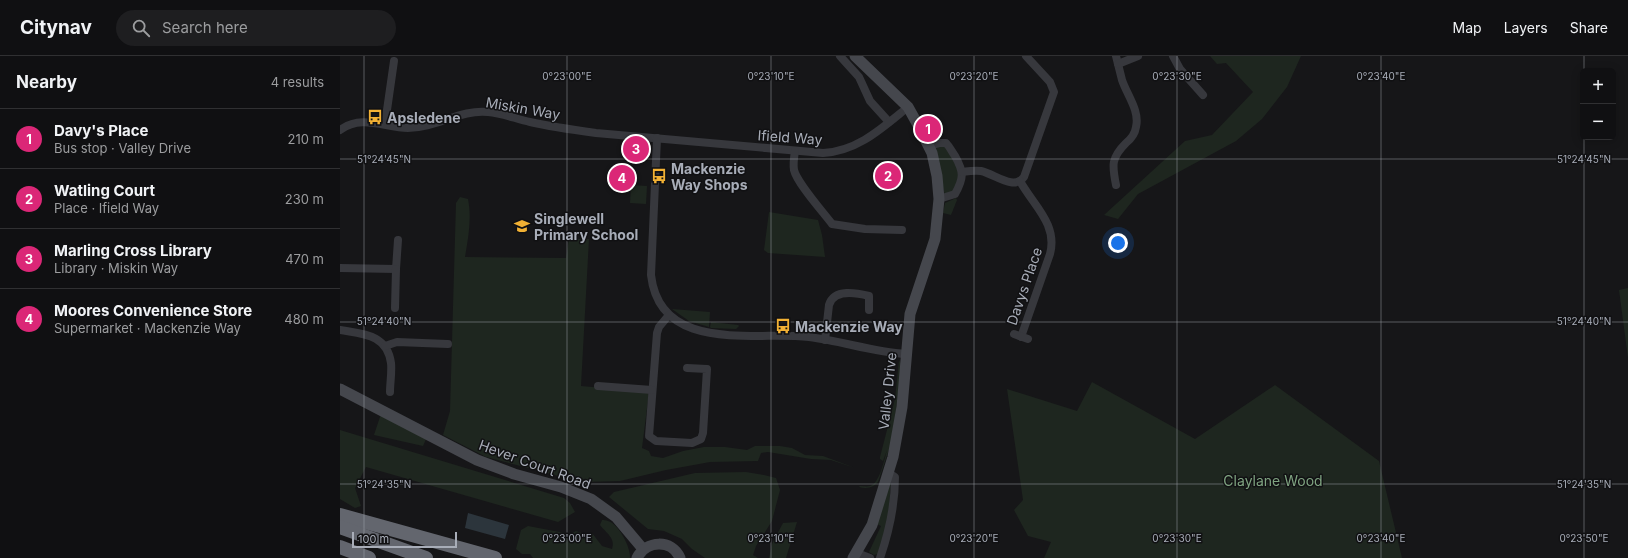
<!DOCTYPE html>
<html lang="en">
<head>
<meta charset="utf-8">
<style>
	body { margin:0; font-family:Inter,sans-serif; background:#1e1e20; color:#f1f3f6 }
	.controls { position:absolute; right:12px; top:12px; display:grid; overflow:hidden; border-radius:6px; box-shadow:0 2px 10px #0003 }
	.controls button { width:36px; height:36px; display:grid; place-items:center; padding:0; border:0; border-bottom:1px solid #303032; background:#101012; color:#f1f3f6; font:20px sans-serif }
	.scale { position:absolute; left:12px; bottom:10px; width:105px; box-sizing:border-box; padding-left:4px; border:2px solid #a8adb8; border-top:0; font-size:11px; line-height:14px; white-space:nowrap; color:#a8adb8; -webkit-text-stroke:3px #111113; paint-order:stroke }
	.you { position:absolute; left:778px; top:187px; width:14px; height:14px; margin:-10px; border:3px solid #fff; border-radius:50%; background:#1a73e8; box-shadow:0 0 0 6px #1a73e833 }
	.badge { display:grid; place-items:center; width:26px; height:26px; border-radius:50%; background:#db2777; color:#fff; font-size:13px; font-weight:700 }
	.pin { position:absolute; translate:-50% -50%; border:2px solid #fff; box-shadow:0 1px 4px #0006 }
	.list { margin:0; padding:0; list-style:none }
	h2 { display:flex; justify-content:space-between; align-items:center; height:52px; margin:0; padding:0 16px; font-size:17px }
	h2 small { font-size:13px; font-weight:400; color:#9c9d9f }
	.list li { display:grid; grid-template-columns:26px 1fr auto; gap:12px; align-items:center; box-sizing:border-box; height:60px; padding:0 16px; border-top:1px solid #303032 }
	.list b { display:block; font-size:15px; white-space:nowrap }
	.list p { margin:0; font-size:13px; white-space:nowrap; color:#9c9d9f }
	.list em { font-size:13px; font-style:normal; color:#9c9d9f }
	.icon { flex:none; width:22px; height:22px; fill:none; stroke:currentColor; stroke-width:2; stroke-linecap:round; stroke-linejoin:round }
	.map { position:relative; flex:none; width:1288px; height:502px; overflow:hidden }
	header { display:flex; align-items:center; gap:24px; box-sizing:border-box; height:56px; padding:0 20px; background:#101012; border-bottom:1px solid #303032 }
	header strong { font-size:19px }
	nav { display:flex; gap:22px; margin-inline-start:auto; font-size:14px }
	.search { width:280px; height:36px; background:#1e1e20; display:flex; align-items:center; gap:10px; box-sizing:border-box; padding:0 14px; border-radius:22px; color:#9c9d9f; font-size:15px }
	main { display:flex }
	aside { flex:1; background:#101012 }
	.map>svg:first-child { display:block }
</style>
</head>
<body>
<header>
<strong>Citynav</strong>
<div class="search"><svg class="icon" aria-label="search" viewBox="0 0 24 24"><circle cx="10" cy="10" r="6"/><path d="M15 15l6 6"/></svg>Search here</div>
<nav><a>Map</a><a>Layers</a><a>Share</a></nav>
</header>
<main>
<aside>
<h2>Nearby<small>4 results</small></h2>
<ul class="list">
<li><span class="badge">1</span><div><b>Davy's Place</b><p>Bus stop · Valley Drive</p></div><em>210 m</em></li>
<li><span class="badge">2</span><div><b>Watling Court</b><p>Place · Ifield Way</p></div><em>230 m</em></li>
<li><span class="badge">3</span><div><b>Marling Cross Library</b><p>Library · Miskin Way</p></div><em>470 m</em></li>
<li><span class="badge">4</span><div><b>Moores Convenience Store</b><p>Supermarket · Mackenzie Way</p></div><em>480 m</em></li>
</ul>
</aside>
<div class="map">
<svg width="1288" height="502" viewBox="0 0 1288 502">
	<rect width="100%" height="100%" fill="#161618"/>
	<g fill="#1e261f">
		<polygon points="870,0 961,0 947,31 922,63 896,85 798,138 778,163 764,159 845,85 872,79 913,36 886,7 877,8"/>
		<polygon points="606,90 620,115 615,135 605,138 604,136 596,93 596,91"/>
		<polygon points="291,129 307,130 306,148 290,147"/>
		<path d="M 120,141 L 128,143 C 132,163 128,183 125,201 L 226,202 L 229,183 L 249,183 L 241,330 L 309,336 L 302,392 L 309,395 L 311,400 L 323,402 L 343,395 L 364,391 L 385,391 L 407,394 L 415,390 L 440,390 L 452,392 L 465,399 L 483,400 L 515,412 L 491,404 L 471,403 L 428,396 L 421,397 L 418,405 L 370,406 L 326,414 L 280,425 L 241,426 L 146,401 L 103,379 L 110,355 L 116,147 Z"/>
		<polygon points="616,142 617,144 611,159 603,157 605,147"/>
		<polygon points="429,156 478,164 482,179 485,201 428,197 424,194"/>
		<polygon points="1288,232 1288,302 1279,234"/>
		<polygon points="332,253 370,256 369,271 349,265"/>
		<polygon points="371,266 398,269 399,270 396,273 371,272 370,271"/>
		<path d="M 559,304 L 561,308 L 553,382 L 538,426 C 533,432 527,433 519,431 L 520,430 C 523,430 527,431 530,430 C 540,427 544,404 547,394 L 543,405 L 540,403 L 540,401 L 555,343 Z"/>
		<polygon points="752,326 855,383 935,329 1039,405 1062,502 704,502 711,486 688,480 674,454 683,444 667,333 737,355"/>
		<polygon points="41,358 86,383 83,390 34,379"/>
		<polygon points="0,374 224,442 230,447 235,456 218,466 26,411 15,432 21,450 15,452 0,443"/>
		<polygon points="406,416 424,419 436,422 440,434 432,465 416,490 413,499 418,502 365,502 352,493 342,483 324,475 308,473 269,441 274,436 355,417"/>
		<polygon points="551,425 548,468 538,498 534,499 529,496 541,470 537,468"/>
		<path d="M 262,464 C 264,464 266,464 268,465 C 279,468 291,492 290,502 L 193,502 L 190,498 L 182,498 L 176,493 L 181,474 L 188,470 L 230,478 L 236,475 L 247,479 L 252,477 L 262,490 L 272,493 C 276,482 266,477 260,469 Z"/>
		<polygon points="457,466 446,502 429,502 432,488 443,467"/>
	</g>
	<polygon fill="#2c353c" points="128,457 169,469 165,483 125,472"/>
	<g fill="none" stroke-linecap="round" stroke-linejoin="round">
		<g stroke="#37383d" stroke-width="8">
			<polyline points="500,0 519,21 530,45 549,66"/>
			<path d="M 776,0 C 778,8 780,16 782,24 C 787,39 800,55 796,71 C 795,78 791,83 786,87 C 771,102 772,109 776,129"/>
			<polyline points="833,0 840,13 863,39"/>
			<polyline points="778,8 798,0"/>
			<polyline points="45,68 54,5"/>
			<path d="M 0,74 C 22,58 45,72 68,72 C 96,72 121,53 148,56 C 162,57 176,63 190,66 C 212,71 234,74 256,77 L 483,97 C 518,95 542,72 568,51"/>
			<path d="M 317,82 L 311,219 C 320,298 415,275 469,281 C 502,285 533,296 566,298"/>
			<path d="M 589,90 L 600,87 L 606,87 C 610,91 612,96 615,100 C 624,116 624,122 615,138 L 599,143"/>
			<path d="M 455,95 C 454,101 453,108 454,114 C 457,127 483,156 492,168 L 525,173 L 562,174"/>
			<path d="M 622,116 C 629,115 635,114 641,115 C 655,118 674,135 684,121 L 714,36 L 710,26 L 686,0"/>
			<path d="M 680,125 C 693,149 718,168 710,198 L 681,281"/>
			<polyline points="0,212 56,213 58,184"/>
			<polyline points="55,252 56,213"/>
			<polyline points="329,259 319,271 317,277 309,380 316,385 352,387 361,383 363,377 367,313 347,312"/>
			<path d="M 0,274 C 23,278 47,278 51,307 C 52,316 50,327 50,336"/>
			<polyline points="674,278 688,283"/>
			<path d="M 485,284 L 489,249 C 494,232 517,237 529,240 L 529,254"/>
			<polyline points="45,290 57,286 108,288"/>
			<polyline points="258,330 312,334"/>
			<polyline points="517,497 530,502"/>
			<path d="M 540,502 C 549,476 555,449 555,421 L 549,417"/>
		</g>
		<g stroke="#45474d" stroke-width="11">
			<polyline points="0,333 137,404 174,418 221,431 251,443 276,461 303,493"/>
			<path d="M 297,502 C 306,484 332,483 340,502"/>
			<polyline points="513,502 532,469 553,401 562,351 570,258 595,183 599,143 597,120 592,97 578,69 568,51 515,0"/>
		</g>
		<g stroke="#63666e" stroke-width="14">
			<polyline points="0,459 155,502"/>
			<polyline points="0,471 86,502"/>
			<polyline points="0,491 29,502"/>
		</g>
	</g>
	<path fill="none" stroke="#a8adb8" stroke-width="1" stroke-opacity="0.45" d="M 24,0 L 24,502M 227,0 L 227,502M 431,0 L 431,502M 634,0 L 634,502M 837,0 L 837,502M 1041,0 L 1041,502M 1244,0 L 1244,15M 1244,81 L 1244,502M 0,103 L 1288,103M 0,266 L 1288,266M 0,428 L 1288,428"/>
	<defs>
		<symbol id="bus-bare" viewBox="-9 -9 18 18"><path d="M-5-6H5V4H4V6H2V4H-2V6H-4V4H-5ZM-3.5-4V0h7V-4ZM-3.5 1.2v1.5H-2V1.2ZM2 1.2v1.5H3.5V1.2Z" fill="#f2b134" stroke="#111113" stroke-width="2.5" paint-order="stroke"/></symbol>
		<symbol id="school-bare" viewBox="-9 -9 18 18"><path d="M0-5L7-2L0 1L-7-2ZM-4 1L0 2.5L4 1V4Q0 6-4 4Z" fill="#f2b134" stroke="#111113" stroke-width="2.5" paint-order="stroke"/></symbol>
	</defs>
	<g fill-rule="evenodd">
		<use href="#bus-bare" x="24" y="50" width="22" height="22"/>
		<use href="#bus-bare" x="308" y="109" width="22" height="22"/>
		<use href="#school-bare" x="171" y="159" width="22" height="22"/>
		<use href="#bus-bare" x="432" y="259" width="22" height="22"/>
	</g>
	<g text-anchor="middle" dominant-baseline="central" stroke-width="3" stroke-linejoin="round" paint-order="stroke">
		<g font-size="14" fill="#a8adb8" stroke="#111113">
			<text transform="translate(183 52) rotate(10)">Miskin Way</text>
			<text transform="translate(450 81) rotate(4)">Ifield Way</text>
			<text transform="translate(684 230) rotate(-71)">Davys Place</text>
			<text transform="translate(547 335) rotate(-84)">Valley Drive</text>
			<text transform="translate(195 408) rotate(20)">Hever Court Road</text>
		</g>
		<g font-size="14" font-weight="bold" fill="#a8adb8" stroke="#111113" text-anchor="start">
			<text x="47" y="61">Apsledene</text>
			<text x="331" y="112">Mackenzie<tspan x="331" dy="16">Way Shops</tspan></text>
			<text x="194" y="162">Singlewell<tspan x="194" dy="16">Primary School</tspan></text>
			<text x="455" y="270">Mackenzie Way</text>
		</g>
		<g font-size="14" fill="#7fa381" stroke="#111113">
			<text x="933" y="424">Claylane Wood</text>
		</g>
	</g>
	<g font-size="10" text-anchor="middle" fill="#a8adb8" stroke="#111113" stroke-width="3" stroke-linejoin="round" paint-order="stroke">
		<text x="227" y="24">0°23'00"E</text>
		<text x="431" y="24">0°23'10"E</text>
		<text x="634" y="24">0°23'20"E</text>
		<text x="837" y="24">0°23'30"E</text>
		<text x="1041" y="24">0°23'40"E</text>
		<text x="44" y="107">51°24'45"N</text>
		<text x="1244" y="107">51°24'45"N</text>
		<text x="44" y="269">51°24'40"N</text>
		<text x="1244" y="269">51°24'40"N</text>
		<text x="44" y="432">51°24'35"N</text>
		<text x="1244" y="432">51°24'35"N</text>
		<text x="227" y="486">0°23'00"E</text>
		<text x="431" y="486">0°23'10"E</text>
		<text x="634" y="486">0°23'20"E</text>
		<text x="837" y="486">0°23'30"E</text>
		<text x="1041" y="486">0°23'40"E</text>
		<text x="1244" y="486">0°23'50"E</text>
	</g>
</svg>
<div class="controls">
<button>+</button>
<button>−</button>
</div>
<div class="scale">100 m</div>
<div class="you"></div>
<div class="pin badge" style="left:588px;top:73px">1</div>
<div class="pin badge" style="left:548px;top:120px">2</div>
<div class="pin badge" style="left:296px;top:93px">3</div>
<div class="pin badge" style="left:282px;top:122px">4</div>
</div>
</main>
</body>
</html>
